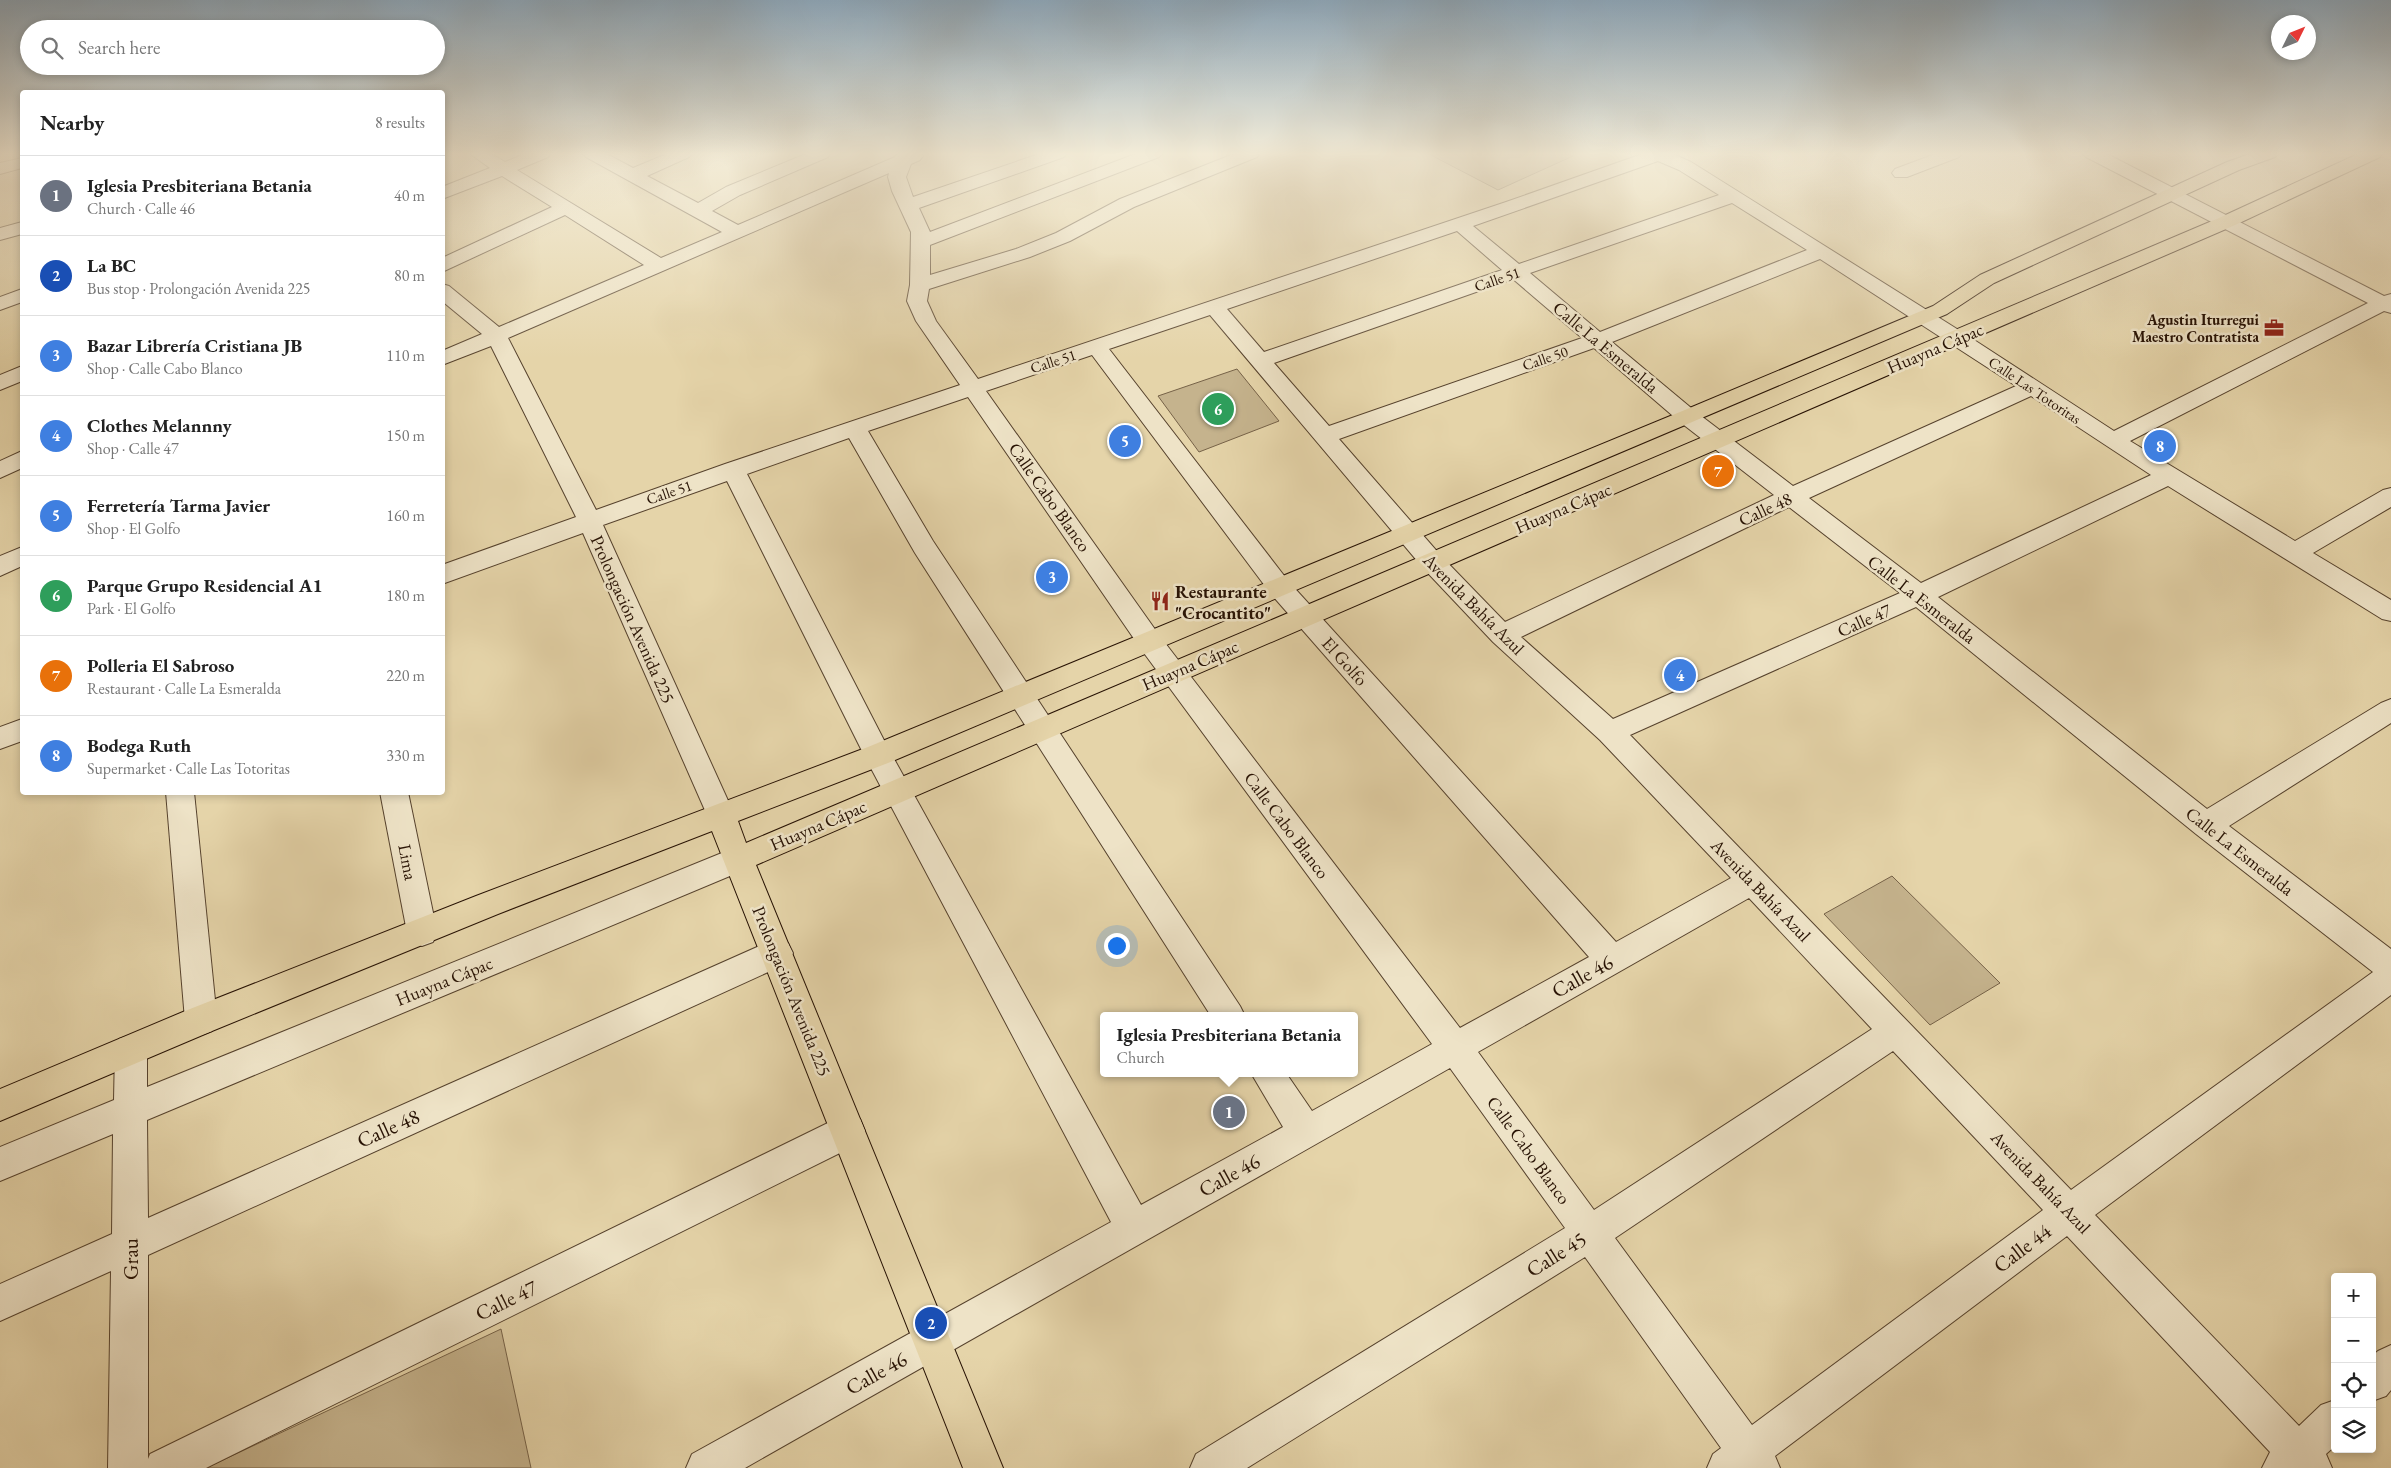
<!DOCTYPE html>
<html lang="en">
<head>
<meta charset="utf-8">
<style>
	body { margin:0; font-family:"EB Garamond",serif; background:#f2f2f2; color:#222 }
	.controls { position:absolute; right:15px; bottom:15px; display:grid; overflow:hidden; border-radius:5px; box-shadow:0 2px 8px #0003 }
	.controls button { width:45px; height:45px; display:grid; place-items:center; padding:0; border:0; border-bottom:1px solid #e0e0e0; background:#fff; color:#222; font:25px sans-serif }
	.compass { position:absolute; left:2271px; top:15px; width:45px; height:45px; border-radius:50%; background:#fff; box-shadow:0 2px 8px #0003; rotate:47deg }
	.you { position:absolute; left:1116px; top:945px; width:18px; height:18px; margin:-12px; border:4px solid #fff; border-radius:50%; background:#1a73e8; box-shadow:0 0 0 8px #1a73e833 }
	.badge { display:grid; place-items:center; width:32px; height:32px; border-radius:50%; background:#db2777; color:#fff; font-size:16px; font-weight:700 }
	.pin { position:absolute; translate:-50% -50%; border:2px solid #fff; box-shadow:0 1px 5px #0006 }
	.popup { position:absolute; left:1100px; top:1012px; width:258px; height:65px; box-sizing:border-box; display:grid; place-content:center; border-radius:5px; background:#fff; filter:drop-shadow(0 1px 4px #0005); font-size:16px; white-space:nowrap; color:#767676 }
	.popup b { font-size:19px; color:#222 }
	.popup::after { content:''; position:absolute; left:50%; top:100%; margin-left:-10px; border:10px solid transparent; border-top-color:#fff }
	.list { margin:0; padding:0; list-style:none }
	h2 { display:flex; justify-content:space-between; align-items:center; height:65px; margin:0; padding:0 20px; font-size:21px }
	h2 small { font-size:16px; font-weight:400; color:#767676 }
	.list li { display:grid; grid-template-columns:32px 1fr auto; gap:15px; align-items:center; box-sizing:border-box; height:80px; padding:0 20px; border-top:1px solid #e0e0e0 }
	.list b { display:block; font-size:19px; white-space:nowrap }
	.list p { margin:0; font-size:16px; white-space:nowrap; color:#767676 }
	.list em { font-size:16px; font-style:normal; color:#767676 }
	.icon { flex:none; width:28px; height:28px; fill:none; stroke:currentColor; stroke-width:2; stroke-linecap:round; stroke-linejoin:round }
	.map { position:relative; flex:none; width:2391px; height:1468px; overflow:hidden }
	.search { position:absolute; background:#fff; box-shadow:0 2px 8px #0003; left:20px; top:20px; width:425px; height:55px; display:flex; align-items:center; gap:12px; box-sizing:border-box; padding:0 18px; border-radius:28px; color:#767676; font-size:19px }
	.panel { position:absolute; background:#fff; box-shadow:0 2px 8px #0003; left:20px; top:90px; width:425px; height:705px; border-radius:5px }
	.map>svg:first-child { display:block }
</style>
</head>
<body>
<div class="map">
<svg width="2391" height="1468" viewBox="0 0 2391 1468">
	<rect width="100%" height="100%" fill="#e5d4a9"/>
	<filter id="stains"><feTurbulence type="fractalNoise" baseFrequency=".004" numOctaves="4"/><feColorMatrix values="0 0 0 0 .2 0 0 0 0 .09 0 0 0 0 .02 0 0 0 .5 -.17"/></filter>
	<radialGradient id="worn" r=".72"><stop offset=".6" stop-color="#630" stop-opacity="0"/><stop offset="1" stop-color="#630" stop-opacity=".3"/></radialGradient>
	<g fill="#c5b38d" stroke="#766248">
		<polygon points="1427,153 1566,153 1573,156 1498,190"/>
		<polygon points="1237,369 1279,421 1199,452 1158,396"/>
		<polygon points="1892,876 2000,983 1930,1025 1824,914"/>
		<polygon points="501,1329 531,1468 206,1468"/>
	</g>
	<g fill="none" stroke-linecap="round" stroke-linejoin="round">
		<defs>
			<g id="minor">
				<path d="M 469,153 L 490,153 L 505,162 L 527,153 L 551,153 L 548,157 L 517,170 L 661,258 L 722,232 L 586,157 L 583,153 L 605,153 L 633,168 L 669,153 L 692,153 L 689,157 L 647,176 L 698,203 L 726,187 L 808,153 L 831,153 L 828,157 L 740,195 L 712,211 L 738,225 L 895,157 L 897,153 L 921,153 L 923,156 L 920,160 L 911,164 L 906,177 L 913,197 L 1042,153 L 1067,153 L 1064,157 L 919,208 L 930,232 L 1138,153 L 1162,153 L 1159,157 L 930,245 L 930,275 L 1016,249 L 1056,233 L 1120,199 L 1236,153 L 1260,153 L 1257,157 L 1134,207 L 1070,241 L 1030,257 L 929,289 L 927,301 L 936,321 L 978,379 L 1506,202 L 1645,153 L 1674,153 L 1673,154 L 1691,162 L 1965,334 L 2114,431 L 2368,303 L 2086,157 L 2083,153 L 2105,153 L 2384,296 L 2391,294 L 2391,313 L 2384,311 L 2130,441 L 2295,541 L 2383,490 L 2391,488 L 2391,507 L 2313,553 L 2391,600 L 2391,621 L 2382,619 L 2168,486 L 1938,597 L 2207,809 L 2381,703 L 2391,699 L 2391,723 L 2229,826 L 2391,949 L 2391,995 L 2095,1215 L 2299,1426 L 2321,1405 L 2335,1400 L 2335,1446 L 2326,1454 L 2332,1468 L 2262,1468 L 2270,1452 L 2067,1236 L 1775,1456 L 1780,1468 L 1707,1468 L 1713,1454 L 1721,1448 L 1585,1257 L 1247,1468 L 1190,1468 L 1196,1454 L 1565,1228 L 1450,1068 L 745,1468 L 686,1468 L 692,1454 L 1111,1222 L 864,755 L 727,481 L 603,525 L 735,816 L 731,824 L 721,828 L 711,824 L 583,533 L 442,584 L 442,565 L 576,517 L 491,346 L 442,365 L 442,351 L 482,334 L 442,301 L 442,284 L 449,286 L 499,327 L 644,265 L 565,215 L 442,272 L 442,258 L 552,207 L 502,176 L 442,199 L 442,187 L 490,168 ZM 1658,161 L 1679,170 L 1719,195 L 1519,264 L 1473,226 ZM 889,173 L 888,177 L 892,191 L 911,232 L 910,285 L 907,301 L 916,321 L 960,385 L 725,464 L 596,510 L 508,338 ZM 1732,203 L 1807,250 L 1600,332 L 1530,273 ZM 1457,231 L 1502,270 L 1264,352 L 1227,309 ZM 1820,259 L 2016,386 L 1793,486 L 1696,412 L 1612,342 ZM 1513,279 L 1582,338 L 1329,426 L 1274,363 ZM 1210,315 L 1424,569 L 1493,642 L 1600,740 L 1731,878 L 1616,942 L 1289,582 L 1109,349 ZM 1594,348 L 1680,422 L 1774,495 L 1505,622 L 1442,557 L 1339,439 ZM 1092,355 L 1271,594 L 1589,957 L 1460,1028 L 1159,635 L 986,391 ZM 2031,396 L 2151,475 L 1921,583 L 1809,498 ZM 968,397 L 1141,649 L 1432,1044 L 1312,1111 L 1286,1073 L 1251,1073 L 1283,1127 L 1141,1205 L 888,748 L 747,474 L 849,438 L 915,553 L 1211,1016 L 1245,1016 L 1240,1006 L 933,541 L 868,431 ZM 1789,507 L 1900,593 L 1613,719 L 1521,637 ZM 1916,607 L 2196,834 L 2373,972 L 2071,1190 L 1630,735 ZM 1749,898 L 1872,1029 L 1594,1210 L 1478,1052 ZM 1893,1051 L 2043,1210 L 1752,1425 L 1615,1238 Z"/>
				<polygon points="1938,153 1962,153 1959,157 1907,177 1895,177 1892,173 1895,169"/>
				<polygon points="22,158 22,168 0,174 0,163"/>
				<polygon points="22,222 22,234 0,240 0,228"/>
				<polygon points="22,289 22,302 0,310 0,297"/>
				<polygon points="22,366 22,381 0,390 0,375"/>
				<polygon points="22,451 22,468 0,478 0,461"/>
				<polygon points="22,547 22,566 0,576 0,556"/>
				<polygon points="22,719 22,741 0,749 0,727"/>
				<polygon points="166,792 194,792 217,1020 212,1031 201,1035 190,1031 185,1020"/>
				<polygon points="380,792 408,792 437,932 433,942 422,946 411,942 407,932"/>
				<polygon points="739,846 749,850 754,859 749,868 147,1120 148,1218 766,943 777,939 788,943 793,953 788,963 148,1255 148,1459 150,1454 836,1119 848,1114 860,1119 865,1131 860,1143 206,1468 108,1468 111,1271 0,1321 0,1284 112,1234 113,1134 0,1181 0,1147 114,1100 115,1050 119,1039 131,1035 143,1039 147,1050 147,1087"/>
				<polygon points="2391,1345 2391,1390 2386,1396 2372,1401 2372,1356 2378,1351"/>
			</g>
			<polygon id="major" points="2253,153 2278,153 2275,157 2239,170 1994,283 1947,314 888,763 738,821 746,843 2219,218 2360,153 2383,153 2380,157 2233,226 756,865 1003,1468 963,1468 712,831 498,914 212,1031 0,1121 0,1089 190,1009 476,896 868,747 1680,412 1933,306 1980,275 2227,162"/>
		</defs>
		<use href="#minor" stroke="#56422d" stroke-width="2"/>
		<use href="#major" stroke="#271204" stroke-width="2"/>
		<use href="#minor" fill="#eee3c7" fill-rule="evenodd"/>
		<use href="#major" fill="#e5d4a9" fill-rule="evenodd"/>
	</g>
	<linearGradient id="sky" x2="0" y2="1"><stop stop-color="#8da6b8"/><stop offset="0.43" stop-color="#f3ecd8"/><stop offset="1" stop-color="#f3ecd8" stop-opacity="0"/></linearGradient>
	<rect width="2391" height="358" fill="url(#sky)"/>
	<defs>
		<symbol id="office-bare" viewBox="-9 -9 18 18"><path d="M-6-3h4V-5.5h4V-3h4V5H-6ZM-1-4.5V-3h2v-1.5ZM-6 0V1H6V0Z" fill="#8f2418" stroke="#eee3c7" stroke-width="2.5" paint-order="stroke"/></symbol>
		<symbol id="restaurant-bare" viewBox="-9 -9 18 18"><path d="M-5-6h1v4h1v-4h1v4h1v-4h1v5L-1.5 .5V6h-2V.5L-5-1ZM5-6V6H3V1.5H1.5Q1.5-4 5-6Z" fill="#8f2418" stroke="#eee3c7" stroke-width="2.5" paint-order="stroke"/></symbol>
	</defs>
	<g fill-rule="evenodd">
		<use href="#office-bare" x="2260" y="314" width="28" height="28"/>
		<use href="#restaurant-bare" x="1146" y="587" width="28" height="28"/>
	</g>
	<g text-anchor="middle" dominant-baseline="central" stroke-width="5" stroke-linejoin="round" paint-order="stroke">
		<g font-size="15" fill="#271204" stroke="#eee3c7">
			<text transform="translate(1497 279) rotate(-19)">Calle 51</text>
			<text transform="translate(1545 358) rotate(-19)">Calle 50</text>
			<text transform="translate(1053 361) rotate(-18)">Calle 51</text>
			<text transform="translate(2035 390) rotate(34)">Calle Las Totoritas</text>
			<text transform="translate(669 492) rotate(-19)">Calle 51</text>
		</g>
		<g font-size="15" font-weight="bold" fill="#271204" stroke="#eee3c7" text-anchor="end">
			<text x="2259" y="319">Agustin Iturregui<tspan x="2259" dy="17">Maestro Contratista</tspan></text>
		</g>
		<g font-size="18" fill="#271204" stroke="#eee3c7">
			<text transform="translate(1606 347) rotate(40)">Calle La Esmeralda</text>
			<text transform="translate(1935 348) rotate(-23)">Huayna Cápac</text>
			<text transform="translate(1050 497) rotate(55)">Calle Cabo Blanco</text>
			<text transform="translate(1563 508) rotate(-23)">Huayna Cápac</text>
			<text transform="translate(1765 509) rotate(-25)">Calle 48</text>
			<text transform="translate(1922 599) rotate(38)">Calle La Esmeralda</text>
			<text transform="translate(1474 604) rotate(45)">Avenida Bahía Azul</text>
			<text transform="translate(633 619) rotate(66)">Prolongación Avenida 225</text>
			<text transform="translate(1864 620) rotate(-24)">Calle 47</text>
			<text transform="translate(1345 661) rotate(48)">El Golfo</text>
			<text transform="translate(1190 665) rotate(-23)">Huayna Cápac</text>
			<text transform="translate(818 825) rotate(-23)">Huayna Cápac</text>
			<text transform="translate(1287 825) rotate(53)">Calle Cabo Blanco</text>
			<text transform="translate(2240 851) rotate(38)">Calle La Esmeralda</text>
			<text transform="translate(408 862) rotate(79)">Lima</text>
			<text transform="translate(1761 890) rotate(46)">Avenida Bahía Azul</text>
			<text transform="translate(444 981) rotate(-22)">Huayna Cápac</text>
			<text transform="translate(792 991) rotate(68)">Prolongación Avenida 225</text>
			<text transform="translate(1529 1150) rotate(54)">Calle Cabo Blanco</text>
			<text transform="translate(2041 1182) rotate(46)">Avenida Bahía Azul</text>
		</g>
		<g font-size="18" font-weight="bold" fill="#271204" stroke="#eee3c7" text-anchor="start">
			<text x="1175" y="591">Restaurante<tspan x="1175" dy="21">"Crocantito"</tspan></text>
		</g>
		<g font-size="21" fill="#271204" stroke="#eee3c7">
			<text transform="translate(1582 976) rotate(-29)">Calle 46</text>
			<text transform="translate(388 1128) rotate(-24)">Calle 48</text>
			<text transform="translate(1229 1175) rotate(-29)">Calle 46</text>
			<text transform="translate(2022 1248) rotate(-37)">Calle 44</text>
			<text transform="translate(1556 1254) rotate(-32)">Calle 45</text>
			<text transform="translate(130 1259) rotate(-90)">Grau</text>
			<text transform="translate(506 1300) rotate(-26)">Calle 47</text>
			<text transform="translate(876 1373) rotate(-29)">Calle 46</text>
		</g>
	</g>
	<rect width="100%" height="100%" filter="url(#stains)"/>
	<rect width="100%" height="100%" fill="url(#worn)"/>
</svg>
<div class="controls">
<button>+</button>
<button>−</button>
<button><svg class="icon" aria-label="locate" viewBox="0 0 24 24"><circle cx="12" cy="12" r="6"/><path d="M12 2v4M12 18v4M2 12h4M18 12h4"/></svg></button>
<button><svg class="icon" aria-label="layers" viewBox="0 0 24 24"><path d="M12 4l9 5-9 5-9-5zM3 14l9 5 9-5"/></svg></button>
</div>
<svg class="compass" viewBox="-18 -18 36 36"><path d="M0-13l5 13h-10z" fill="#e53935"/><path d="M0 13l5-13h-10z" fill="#767676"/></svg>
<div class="you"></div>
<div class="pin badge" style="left:1229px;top:1112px;background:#6b7280">1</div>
<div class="popup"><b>Iglesia Presbiteriana Betania</b>Church</div>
<div class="pin badge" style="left:931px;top:1323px;background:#1a4fb4">2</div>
<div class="pin badge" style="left:1052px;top:577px;background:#3f7fe0">3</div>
<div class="pin badge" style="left:1680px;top:675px;background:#3f7fe0">4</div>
<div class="pin badge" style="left:1125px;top:441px;background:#3f7fe0">5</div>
<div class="pin badge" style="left:1218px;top:409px;background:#2e9e5b">6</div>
<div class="pin badge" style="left:1718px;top:471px;background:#e8710a">7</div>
<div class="pin badge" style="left:2160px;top:446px;background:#3f7fe0">8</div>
<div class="search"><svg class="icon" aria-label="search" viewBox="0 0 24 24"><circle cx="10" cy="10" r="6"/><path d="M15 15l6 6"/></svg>Search here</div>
<section class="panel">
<h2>Nearby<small>8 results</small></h2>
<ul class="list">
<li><span class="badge" style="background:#6b7280">1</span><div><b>Iglesia Presbiteriana Betania</b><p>Church · Calle 46</p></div><em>40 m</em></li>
<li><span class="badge" style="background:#1a4fb4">2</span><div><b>La BC</b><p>Bus stop · Prolongación Avenida 225</p></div><em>80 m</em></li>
<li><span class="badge" style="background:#3f7fe0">3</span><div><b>Bazar Librería Cristiana JB</b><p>Shop · Calle Cabo Blanco</p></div><em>110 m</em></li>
<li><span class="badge" style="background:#3f7fe0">4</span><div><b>Clothes Melannny</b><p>Shop · Calle 47</p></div><em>150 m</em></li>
<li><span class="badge" style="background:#3f7fe0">5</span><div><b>Ferretería Tarma Javier</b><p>Shop · El Golfo</p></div><em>160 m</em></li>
<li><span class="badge" style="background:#2e9e5b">6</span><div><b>Parque Grupo Residencial A1</b><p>Park · El Golfo</p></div><em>180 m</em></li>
<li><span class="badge" style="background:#e8710a">7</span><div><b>Polleria El Sabroso</b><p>Restaurant · Calle La Esmeralda</p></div><em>220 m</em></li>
<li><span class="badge" style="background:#3f7fe0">8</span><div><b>Bodega Ruth</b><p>Supermarket · Calle Las Totoritas</p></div><em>330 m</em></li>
</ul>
</section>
</div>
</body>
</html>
